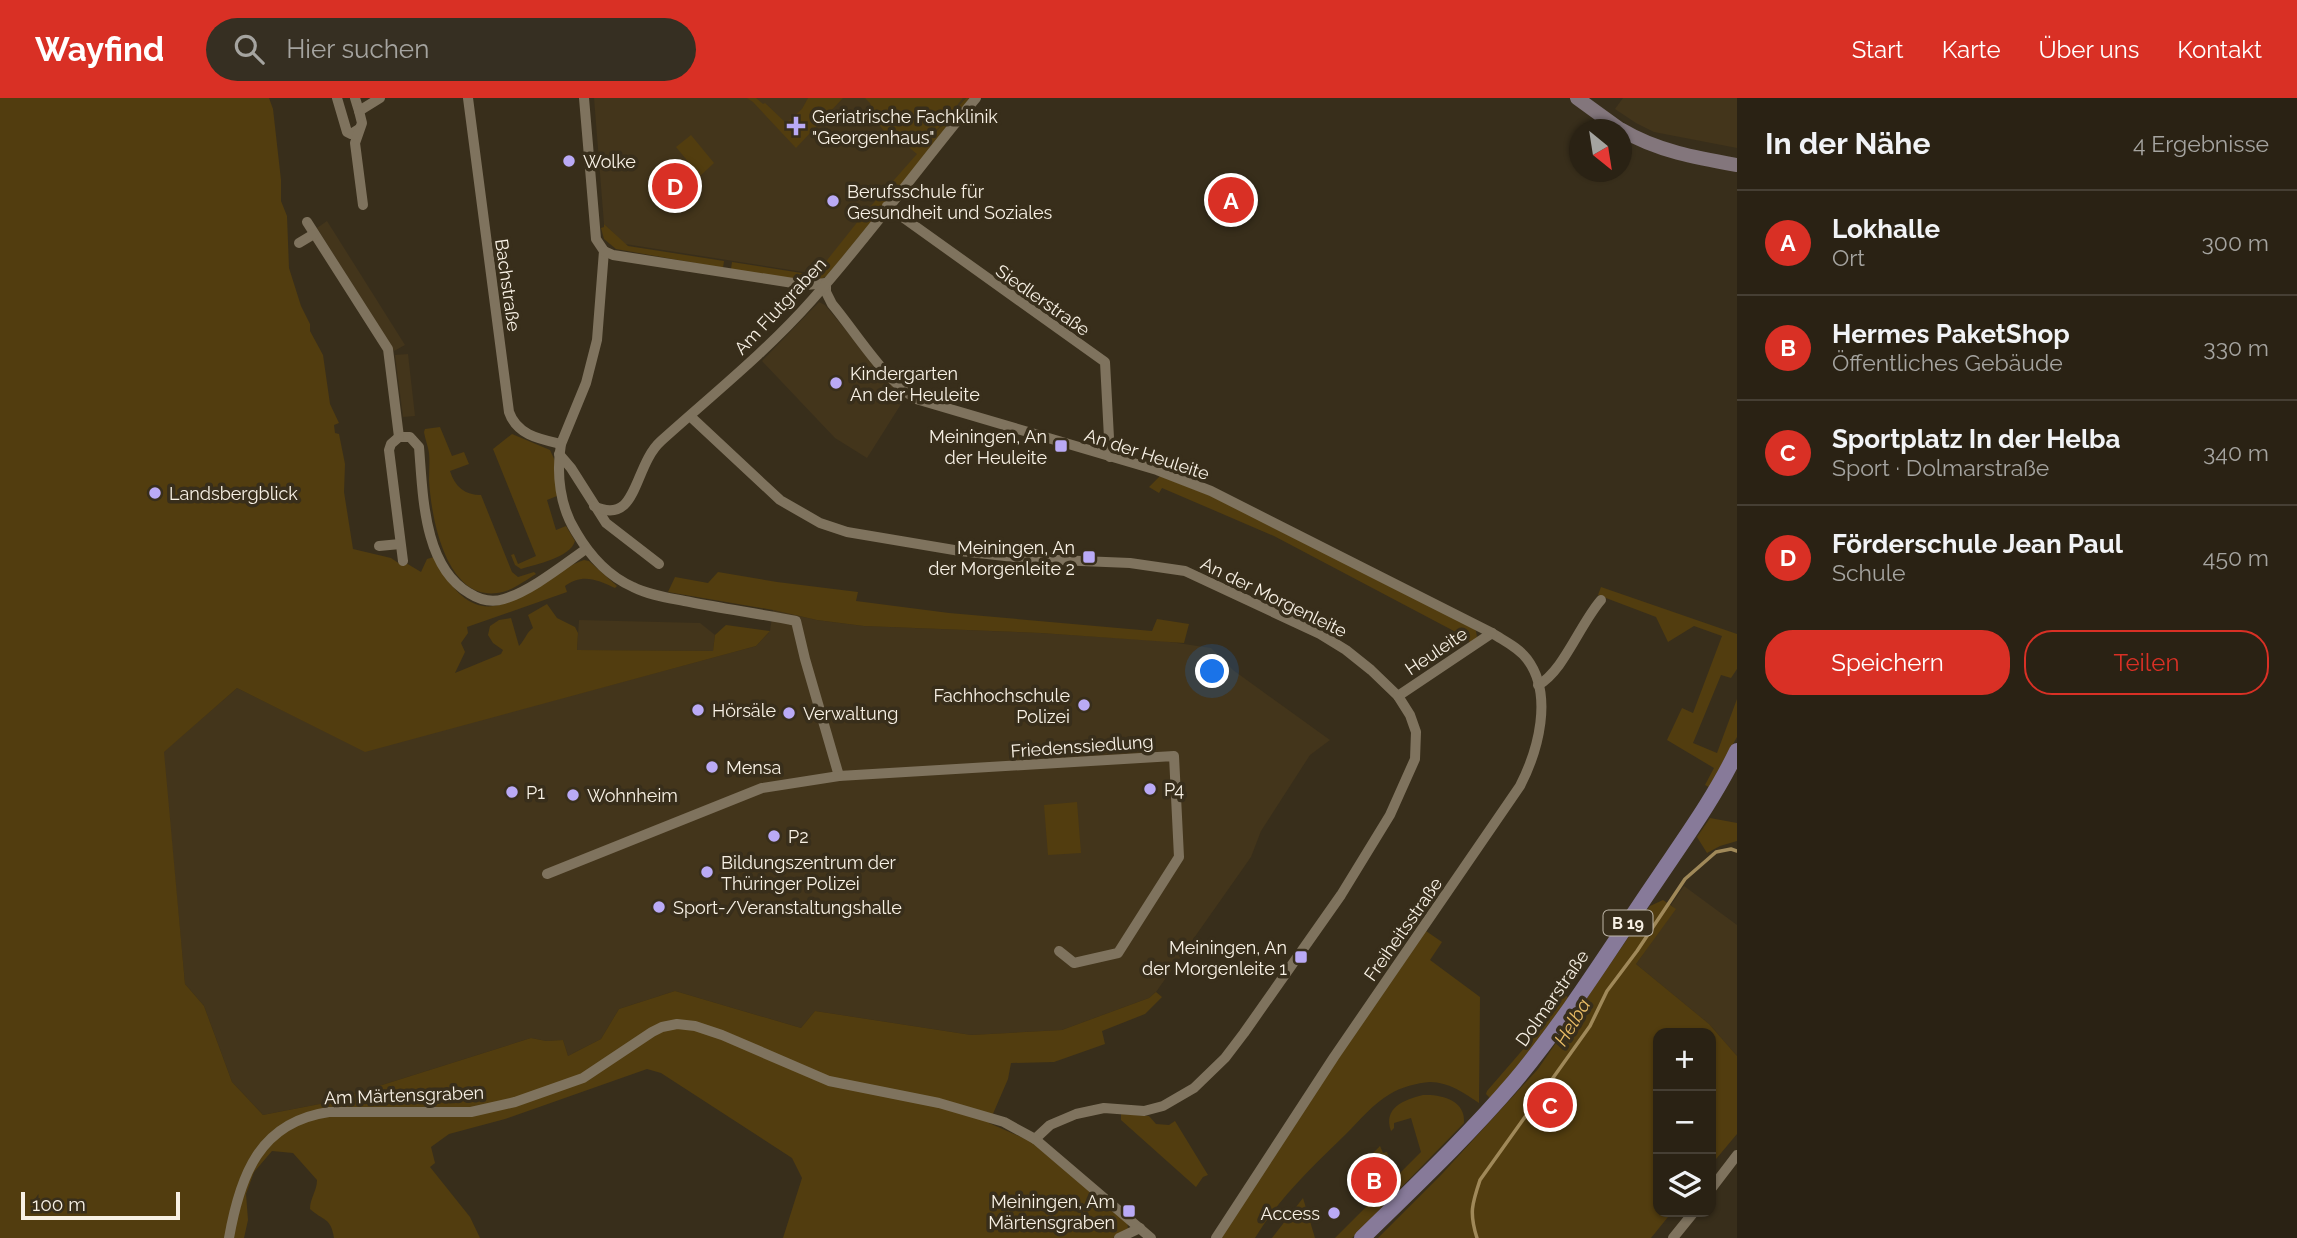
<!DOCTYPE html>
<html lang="de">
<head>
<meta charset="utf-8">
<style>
	body { margin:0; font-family:Raleway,sans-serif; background:#362f22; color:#f1f3f6 }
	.controls { position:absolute; right:21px; bottom:21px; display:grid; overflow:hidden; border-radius:14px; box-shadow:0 2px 5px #0004 }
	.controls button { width:63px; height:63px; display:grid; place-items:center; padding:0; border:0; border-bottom:2px solid #463f34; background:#2a2214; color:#f1f3f6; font:35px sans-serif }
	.compass { position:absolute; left:1569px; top:21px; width:63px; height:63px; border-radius:50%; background:#2a2214; box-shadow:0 2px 5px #0004; rotate:150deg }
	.scale { position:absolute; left:21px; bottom:18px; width:159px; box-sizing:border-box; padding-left:7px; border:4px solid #f8f1e5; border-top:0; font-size:19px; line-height:24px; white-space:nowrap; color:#f8f1e5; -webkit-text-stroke:5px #382e1b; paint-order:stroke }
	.you { position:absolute; left:1213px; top:574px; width:24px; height:24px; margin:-18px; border:5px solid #fff; border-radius:50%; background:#1a73e8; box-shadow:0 0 0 10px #1a73e833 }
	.badge { display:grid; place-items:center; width:46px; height:46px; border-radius:50%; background:#d93025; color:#fff; font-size:23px; font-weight:700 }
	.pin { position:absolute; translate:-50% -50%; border:4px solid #fff; box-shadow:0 2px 7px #0006 }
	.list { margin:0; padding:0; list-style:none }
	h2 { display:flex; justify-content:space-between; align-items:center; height:91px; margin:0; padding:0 28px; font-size:30px }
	h2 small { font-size:23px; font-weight:400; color:#a5a4a0 }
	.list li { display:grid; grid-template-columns:46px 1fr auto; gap:21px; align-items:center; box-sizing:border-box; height:105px; padding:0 28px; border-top:2px solid #463f34 }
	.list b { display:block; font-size:26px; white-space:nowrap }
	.list p { margin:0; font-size:23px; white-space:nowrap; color:#a5a4a0 }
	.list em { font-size:23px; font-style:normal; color:#a5a4a0 }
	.actions { display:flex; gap:14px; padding:21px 28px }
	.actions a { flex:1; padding:16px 0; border:2px solid #d93025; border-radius:28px; text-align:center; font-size:24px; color:#d93025 }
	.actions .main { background:#d93025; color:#fff }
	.icon { flex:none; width:38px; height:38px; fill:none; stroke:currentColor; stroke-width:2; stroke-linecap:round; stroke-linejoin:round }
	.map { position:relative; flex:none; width:1737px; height:1140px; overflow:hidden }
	header { display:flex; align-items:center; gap:42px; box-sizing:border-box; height:98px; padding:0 35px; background:#d93025; color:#fff }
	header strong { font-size:33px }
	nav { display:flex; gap:38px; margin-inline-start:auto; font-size:24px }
	.search { width:490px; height:63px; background:#362f22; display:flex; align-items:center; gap:18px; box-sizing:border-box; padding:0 24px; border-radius:38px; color:#a5a4a0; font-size:26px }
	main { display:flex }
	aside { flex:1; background:#2a2214 }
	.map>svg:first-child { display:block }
</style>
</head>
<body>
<header>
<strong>Wayfind</strong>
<div class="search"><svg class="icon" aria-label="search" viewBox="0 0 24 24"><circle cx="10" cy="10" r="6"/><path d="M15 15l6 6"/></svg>Hier suchen</div>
<nav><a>Start</a><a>Karte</a><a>Über uns</a><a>Kontakt</a></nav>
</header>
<main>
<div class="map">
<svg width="1737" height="1140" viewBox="0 0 1737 1140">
	<rect width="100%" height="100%" fill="#382e1b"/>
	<g fill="#43351b">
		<polygon points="594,0 966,0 816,176 625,146 604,126"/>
		<polygon points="1623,0 1737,0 1737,50 1654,34 1636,25 1615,11"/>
		<polygon points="327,123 405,247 394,253 317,130"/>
		<polygon points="819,204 825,207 894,290 891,299 903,303 867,360 835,340 762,263"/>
		<polygon points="408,256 415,318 403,319 395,257"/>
		<polygon points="773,512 817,522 864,528 1041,535 1164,543 1211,550 1233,572 1330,642 1310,657 1261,733 1251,759 1156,894 1149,900 1062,932 971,937 815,913 801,930 675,893 619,911 601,941 568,958 563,942 546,943 531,940 325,1005 263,1017 232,984 204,908 185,886 163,654 237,590 365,653 756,548 770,533"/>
		<polygon points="579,522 700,525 715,537 713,553 577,552"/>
		<polygon points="1684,788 1737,827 1737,958 1709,926 1636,866 1675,811 1671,807"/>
	</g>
	<g fill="#523d0f">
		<path d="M 0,0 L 269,0 L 273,11 L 281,82 L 281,103 L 287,118 L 289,170 L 301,208 L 310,226 L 310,233 L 323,257 L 330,306 L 339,325 L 334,327 L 335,335 L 339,336 L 345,366 L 344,394 L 353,451 L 391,460 L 400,466 L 406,465 L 421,474 L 427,461 L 434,459 C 484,556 523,484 584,462 L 589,463 L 617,488 L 615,490 C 598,482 582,475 565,488 L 567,494 L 467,529 L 468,535 L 461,545 L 465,554 L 455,575 L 501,556 L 503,552 L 493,545 L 488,537 L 490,528 L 499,522 L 511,520 L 519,548 C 525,542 526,535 533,530 L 528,517 L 547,506 L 557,520 L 575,529 L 578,535 L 577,552 L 713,553 L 715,537 L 726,527 L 770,533 L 756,548 L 365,654 L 237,590 L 164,654 L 185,886 L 204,908 L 232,984 L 263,1017 L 325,1005 L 531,940 L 546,943 L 563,942 L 568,958 L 601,941 L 619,911 L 675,893 L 801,930 L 815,913 L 971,937 L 1062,932 L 1149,900 L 1156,894 L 1162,899 L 1145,916 L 1102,933 L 1105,946 L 1054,964 L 1011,965 L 1008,981 L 989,1025 L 1030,1043 L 1127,1123 L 1128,1131 L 1113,1140 L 783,1140 L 802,1080 L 792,1060 L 661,975 L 647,971 L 505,1021 L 449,1036 L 431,1049 L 435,1065 L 430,1069 L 470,1119 L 480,1140 L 334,1140 C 331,1119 323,1123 310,1111 C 310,1100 317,1093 317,1082 L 293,1055 L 272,1053 L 254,1074 L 246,1096 L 248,1122 L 244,1140 L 0,1140 Z"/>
		<polygon points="747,0 756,0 763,6 765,5 786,25 802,11 808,0 843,0 796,50 753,4"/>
		<polygon points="865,0 963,0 921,51 966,0 972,0 827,178 819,182 816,176 863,117 917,56 900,42 887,37 875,21 870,5"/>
		<polygon points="691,37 714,65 700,78 676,49"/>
		<polygon points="604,126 628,148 724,163 723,170 616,151 604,141 601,130 604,129"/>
		<polygon points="732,164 808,176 806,183 731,171"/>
		<path d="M 440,329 L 452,358 L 464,354 L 469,366 L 450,373 C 455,389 465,397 481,397 L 512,474 L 518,479 L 534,474 L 536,476 C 524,483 511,494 497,495 C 446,502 431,419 429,382 C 429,373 430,364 429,355 C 428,348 425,341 424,334 L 425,331 Z"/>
		<path d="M 512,336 L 550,352 L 555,363 L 557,398 L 547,402 L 556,432 L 566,428 L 575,443 C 570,460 536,466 521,471 L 515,467 L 511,457 L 514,456 L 518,466 L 536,458 L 493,351 Z"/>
		<polygon points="1160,378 1242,410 1472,529 1476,533 1477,539 1470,547 1469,541 1274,438 1162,390 1159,395 1149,389"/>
		<polygon points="718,474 777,484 858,494 856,503 949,515 1152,533 1157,521 1189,526 1184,545 1041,535 864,528 817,522 773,512 668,494 675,479 708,485"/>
		<polygon points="1601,489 1737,536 1737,571 1731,580 1721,577 1693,645 1717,655 1737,601 1737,639 1709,689 1705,687 1714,670 1667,642 1682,610 1693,615 1722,538 1694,528 1668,544 1656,519 1598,497"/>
		<polygon points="1077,704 1081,755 1048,757 1044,707"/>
		<polygon points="1710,720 1737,725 1737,743 1720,748 1707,755 1697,739"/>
		<polygon points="1663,802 1676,811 1636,866 1709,926 1737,958 1737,1036 1711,1067 1711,935 1658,935 1658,1114 1672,1114 1651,1140 1378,1140 1441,1077 1538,971 1650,808"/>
		<path d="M 1426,833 L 1442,844 L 1430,862 L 1480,899 L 1479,1005 C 1464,995 1449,984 1430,984 C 1417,985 1401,989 1390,996 C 1373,1006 1360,1022 1346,1036 C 1313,1068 1279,1100 1255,1140 L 1221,1140 L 1333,968 Z"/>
		<polygon points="1564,896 1570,901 1491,1001 1486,996 1487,993 1533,940"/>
		<path d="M 1423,997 C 1441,996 1466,1002 1464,1025 L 1352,1140 L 1335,1140 L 1421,1054 L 1411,1020 L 1394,1025 L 1394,1030 L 1391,1033 C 1383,1010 1403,1002 1423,997 Z"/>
		<polygon points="1121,1016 1149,1018 1156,1026 1169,1027 1175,1023 1208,1077 1203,1079 1196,1089 1121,1022"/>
		<path d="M 1380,1048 L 1383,1055 L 1387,1054 C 1394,1076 1388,1078 1373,1093 L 1371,1092 L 1384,1078 L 1367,1061 Z"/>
		<polygon points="1303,1100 1315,1140 1272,1140"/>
	</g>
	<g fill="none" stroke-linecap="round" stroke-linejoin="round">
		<path stroke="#a08959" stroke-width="3.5" d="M 1477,1140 C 1469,1115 1472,1106 1480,1082 L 1590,928 L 1607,893 L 1637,853 L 1685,781 L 1716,754 L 1731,751 L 1737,753"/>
		<g stroke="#7f735e" stroke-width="10">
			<polyline points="337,0 347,34 351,36 359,31"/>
			<polyline points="355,0 359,13 380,0"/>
			<path d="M 468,0 L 509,314 C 517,337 539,341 561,346"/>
			<path d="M 584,0 L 596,141 L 604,153 L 597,242 L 586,285 L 561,346 C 556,376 560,409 576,434 C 590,458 608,478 633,489 C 651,498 671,500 690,504 C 725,511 761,516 796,523 L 805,561 L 839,678"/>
			<polyline points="359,13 362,25 355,45 363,107"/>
			<polyline points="887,108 1105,264 1110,359"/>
			<path d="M 307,124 L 388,251 L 399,339 L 410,339 L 419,349 C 423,396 423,468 469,495 C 480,502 492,505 504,501 C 531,493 563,467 586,451"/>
			<polyline points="299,145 314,136"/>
			<polyline points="604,153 613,157 806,187 826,185"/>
			<path d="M 826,185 L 826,194 L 832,206 C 857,236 883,280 916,301 L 1157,372 L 1211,393 L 1492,535 C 1504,543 1518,549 1527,561 C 1554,597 1538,653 1520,688 L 1334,959 L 1216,1140"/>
			<polyline points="691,319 780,402 820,425 847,434 960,453 1033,461 1130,465 1185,473 1320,536 1346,552 1371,572 1398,598 1410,617 1416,634 1415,661 1390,717 1341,797 1244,935 1225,960 1194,990 1163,1008 1144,1013 1104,1010 1076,1016 1050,1027 1035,1041"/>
			<polyline points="399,339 391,346 389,352 403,463"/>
			<polyline points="559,356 571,370 606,425 659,466"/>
			<path d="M 594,408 C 604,413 615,415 624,407 C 638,394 642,360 661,343 C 712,297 766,254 812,202 C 869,138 921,66 976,0"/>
			<polyline points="379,448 400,446"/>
			<path d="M 1538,587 C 1563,574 1580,526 1601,502"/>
			<polyline points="1398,598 1492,535"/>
			<polyline points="547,776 762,690 839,678 1174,658 1179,759 1118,855 1074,865 1059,853"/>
			<polyline points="1711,1091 1737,1057"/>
			<path d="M 229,1140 C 240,1078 259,1024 329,1014 L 471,1014 L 515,1004 L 583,980 L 652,934 L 662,929 L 677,926 L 695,928 L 722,937 L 829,983 L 939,1005 L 1004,1024 L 1035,1041 L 1151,1140"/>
			<polyline points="1119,1140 1140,1130"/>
			<polyline points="1673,1140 1694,1114"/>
		</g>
		<g stroke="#83767c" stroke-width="14">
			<polyline points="1577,0 1621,32"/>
			<path d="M 1622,32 C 1657,53 1697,60 1737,67"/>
		</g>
		<path stroke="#877a99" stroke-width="16" d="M 1362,1140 C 1414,1089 1467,1039 1514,984 C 1565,923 1608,854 1652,789 C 1682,744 1714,701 1737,653"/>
	</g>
	<g fill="#baaaf6" stroke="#382e1b" stroke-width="2.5">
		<path d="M792.5 17.5h7v7h7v7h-7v7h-7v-7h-7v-7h7z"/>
		<circle cx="569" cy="63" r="7"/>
		<circle cx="833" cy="103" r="7"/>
		<circle cx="836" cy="285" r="7"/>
		<rect x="1054" y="341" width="14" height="14" rx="3.5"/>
		<circle cx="155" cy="395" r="7"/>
		<rect x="1082" y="452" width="14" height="14" rx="3.5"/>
		<circle cx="1084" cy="607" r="7"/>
		<circle cx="698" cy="612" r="7"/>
		<circle cx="789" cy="615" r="7"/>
		<circle cx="712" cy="669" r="7"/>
		<circle cx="1150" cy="691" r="7"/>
		<circle cx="512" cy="694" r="7"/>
		<circle cx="573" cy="697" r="7"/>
		<circle cx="774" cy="738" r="7"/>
		<circle cx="707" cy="774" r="7"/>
		<circle cx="659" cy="809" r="7"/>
		<rect x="1294" y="852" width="14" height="14" rx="3.5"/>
		<rect x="1122" y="1106" width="14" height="14" rx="3.5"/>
		<circle cx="1334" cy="1115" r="7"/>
	</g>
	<g text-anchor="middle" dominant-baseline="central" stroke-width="7" stroke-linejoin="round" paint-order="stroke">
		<rect fill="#382e1b" stroke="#beb6a8" stroke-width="2" x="1603.5" y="812.5" width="49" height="25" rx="5"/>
		<g font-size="16" font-weight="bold" fill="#f8f1e5">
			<text x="1628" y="825">B 19</text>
		</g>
		<g font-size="18" fill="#f8f1e5" stroke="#382e1b" text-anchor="start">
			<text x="812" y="18">Geriatrische Fachklinik<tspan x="812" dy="21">"Georgenhaus"</tspan></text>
			<text x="583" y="63">Wolke</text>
			<text x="847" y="93">Berufsschule für<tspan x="847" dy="21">Gesundheit und Soziales</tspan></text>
			<text x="850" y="275">Kindergarten<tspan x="850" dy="21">An der Heuleite</tspan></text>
			<text x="1047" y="338" text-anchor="end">Meiningen, An<tspan x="1047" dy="21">der Heuleite</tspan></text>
			<text x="169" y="395">Landsbergblick</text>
			<text x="1075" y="449" text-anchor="end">Meiningen, An<tspan x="1075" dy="21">der Morgenleite 2</tspan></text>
			<text x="1070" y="597" text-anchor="end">Fachhochschule<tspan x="1070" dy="21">Polizei</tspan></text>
			<text x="712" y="612">Hörsäle</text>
			<text x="803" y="615">Verwaltung</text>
			<text x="726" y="669">Mensa</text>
			<text x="1164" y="691">P4</text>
			<text x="526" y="694">P1</text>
			<text x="587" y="697">Wohnheim</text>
			<text x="788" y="738">P2</text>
			<text x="721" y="764">Bildungszentrum der<tspan x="721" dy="21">Thüringer Polizei</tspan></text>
			<text x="673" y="809">Sport-/Veranstaltungshalle</text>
			<text x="1287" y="849" text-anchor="end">Meiningen, An<tspan x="1287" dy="21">der Morgenleite 1</tspan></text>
			<text x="1115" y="1103" text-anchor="end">Meiningen, Am<tspan x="1115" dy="21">Märtensgraben</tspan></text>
			<text x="1320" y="1115" text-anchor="end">Access</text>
		</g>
		<g font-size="18" fill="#f8f1e5" stroke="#382e1b">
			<text transform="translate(508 187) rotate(82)">Bachstraße</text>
			<text transform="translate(1043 202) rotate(35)">Siedlerstraße</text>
			<text transform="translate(780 208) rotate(-47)">Am Flutgraben</text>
			<text transform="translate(1147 356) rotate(18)">An der Heuleite</text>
			<text transform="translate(1274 499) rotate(26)">An der Morgenleite</text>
			<text transform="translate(1436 553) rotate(-34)">Heuleite</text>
			<text transform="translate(1082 648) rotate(-4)">Friedenssiedlung</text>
			<text transform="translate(1403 831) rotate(-55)">Freiheitsstraße</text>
			<text transform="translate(1552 900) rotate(-55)">Dolmarstraße</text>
			<text transform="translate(404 997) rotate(-2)">Am Märtensgraben</text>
		</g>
		<g font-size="19" font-style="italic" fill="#eabd66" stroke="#382e1b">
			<text transform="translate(1572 924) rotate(-59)">Helba</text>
		</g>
	</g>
</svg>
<div class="controls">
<button>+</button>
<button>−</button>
<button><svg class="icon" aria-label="layers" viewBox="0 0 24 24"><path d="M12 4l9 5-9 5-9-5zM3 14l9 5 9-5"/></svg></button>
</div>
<svg class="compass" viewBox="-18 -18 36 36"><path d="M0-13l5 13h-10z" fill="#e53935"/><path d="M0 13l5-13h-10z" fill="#a5a4a0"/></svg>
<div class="scale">100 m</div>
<div class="you"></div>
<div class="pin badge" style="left:1231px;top:102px">A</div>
<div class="pin badge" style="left:1374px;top:1082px">B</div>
<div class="pin badge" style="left:1550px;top:1007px">C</div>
<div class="pin badge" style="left:675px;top:88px">D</div>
</div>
<aside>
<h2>In der Nähe<small>4 Ergebnisse</small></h2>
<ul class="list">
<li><span class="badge">A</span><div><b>Lokhalle</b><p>Ort</p></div><em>300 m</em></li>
<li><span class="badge">B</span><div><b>Hermes PaketShop</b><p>Öffentliches Gebäude</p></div><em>330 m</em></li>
<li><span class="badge">C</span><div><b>Sportplatz In der Helba</b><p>Sport · Dolmarstraße</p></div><em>340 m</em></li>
<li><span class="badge">D</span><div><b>Förderschule Jean Paul</b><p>Schule</p></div><em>450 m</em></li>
</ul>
<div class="actions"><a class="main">Speichern</a><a>Teilen</a></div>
</aside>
</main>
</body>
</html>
